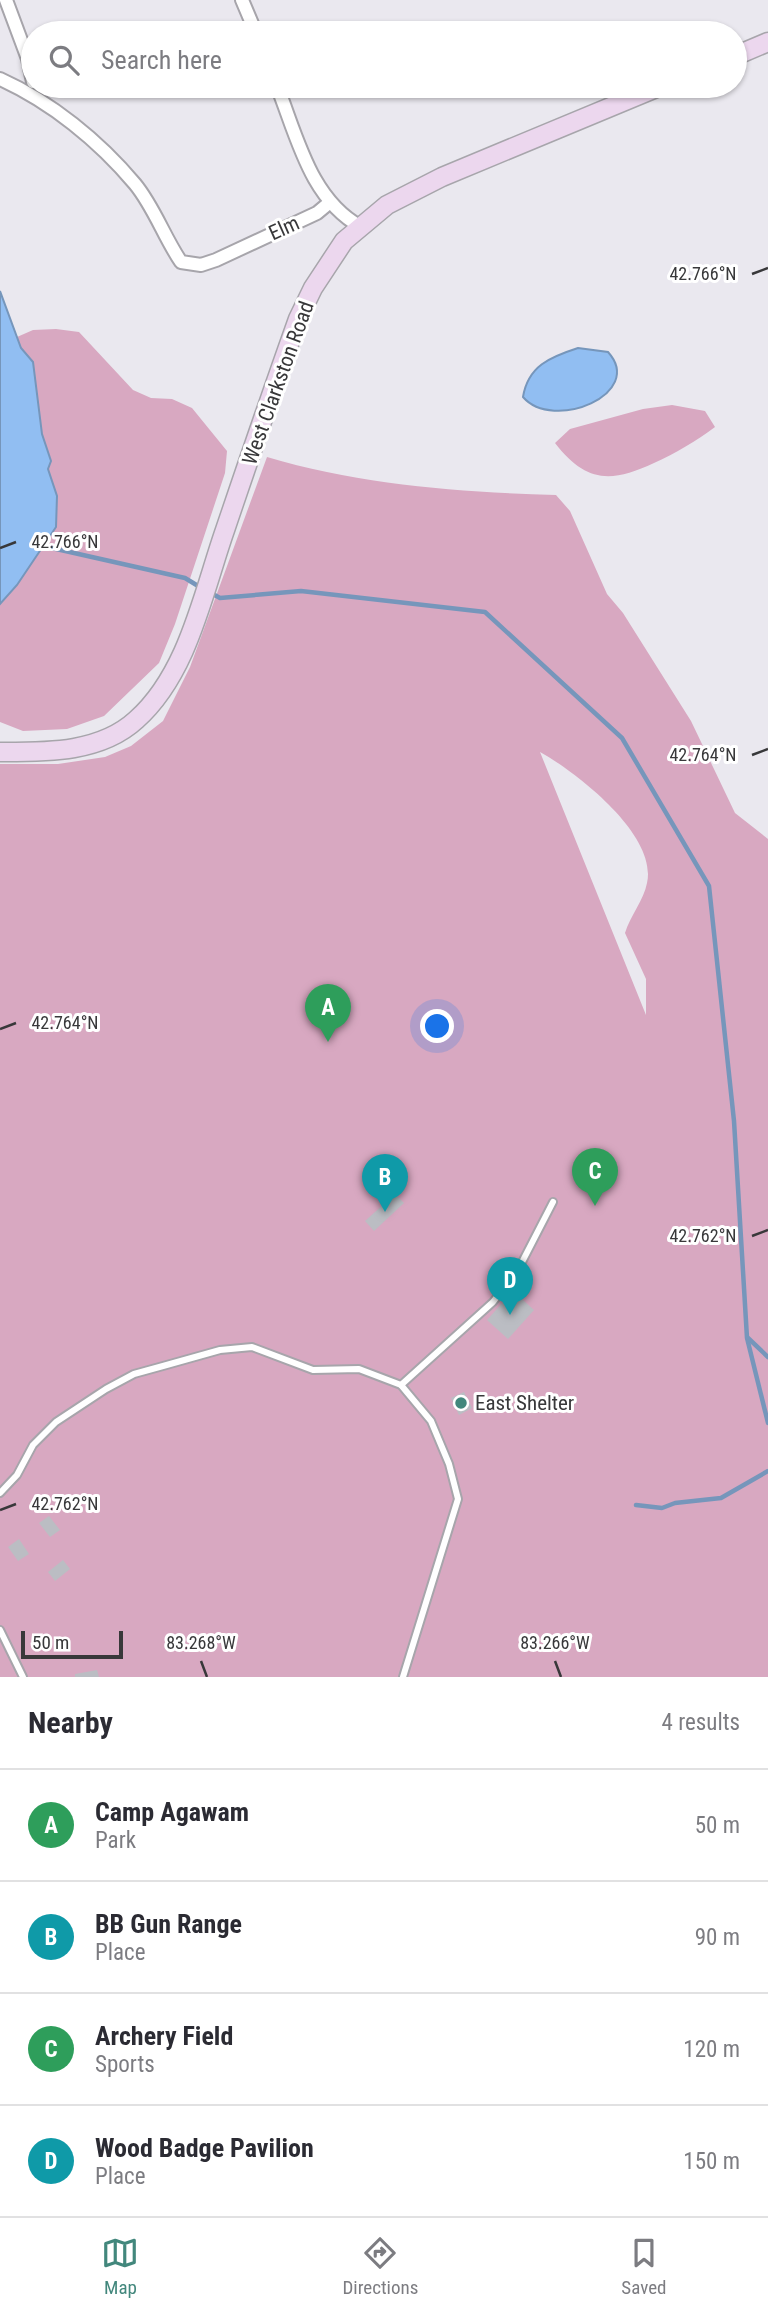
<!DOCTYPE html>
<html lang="en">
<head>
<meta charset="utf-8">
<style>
	body { margin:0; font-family:"Roboto Condensed",sans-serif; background:#f2f2f3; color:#2b2b33 }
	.scale { position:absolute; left:21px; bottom:18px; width:102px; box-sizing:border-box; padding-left:7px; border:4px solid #38383a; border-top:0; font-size:19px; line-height:24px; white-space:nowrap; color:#38383a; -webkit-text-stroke:5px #fff; paint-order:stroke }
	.you { position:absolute; left:438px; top:1027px; width:24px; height:24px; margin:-18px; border:5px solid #fff; border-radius:50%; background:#1a73e8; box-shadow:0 0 0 10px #1a73e833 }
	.badge { display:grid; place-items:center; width:46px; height:46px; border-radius:50%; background:#42877c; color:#fff; font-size:23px; font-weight:700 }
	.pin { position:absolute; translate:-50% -58px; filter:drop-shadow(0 2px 4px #0008) }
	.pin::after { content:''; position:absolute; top:37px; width:24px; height:21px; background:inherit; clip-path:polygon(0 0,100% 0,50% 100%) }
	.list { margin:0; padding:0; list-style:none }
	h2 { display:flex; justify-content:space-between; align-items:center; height:91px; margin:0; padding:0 28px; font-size:30px }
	h2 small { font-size:23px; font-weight:400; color:#7c7c81 }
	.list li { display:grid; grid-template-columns:46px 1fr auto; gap:21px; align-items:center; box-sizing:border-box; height:112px; padding:0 28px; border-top:2px solid #e1e1e2 }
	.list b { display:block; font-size:26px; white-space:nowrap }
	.list p { margin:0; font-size:23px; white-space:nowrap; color:#7c7c81 }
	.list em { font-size:23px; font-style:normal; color:#7c7c81 }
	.icon { flex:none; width:38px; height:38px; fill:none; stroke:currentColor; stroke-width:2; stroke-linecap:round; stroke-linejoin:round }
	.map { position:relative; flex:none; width:768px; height:1677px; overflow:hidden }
	.search { position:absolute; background:#fff; box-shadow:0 2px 5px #0004; left:21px; right:21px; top:21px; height:77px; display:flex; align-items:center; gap:18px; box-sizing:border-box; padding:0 24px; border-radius:38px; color:#7c7c81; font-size:26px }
	.sheet { height:539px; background:#fff }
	nav { display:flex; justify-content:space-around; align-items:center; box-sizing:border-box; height:98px; border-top:2px solid #e1e1e2; background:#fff; font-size:19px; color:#7c7c81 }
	nav a { display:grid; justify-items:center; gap:4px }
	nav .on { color:#42877c }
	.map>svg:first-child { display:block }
</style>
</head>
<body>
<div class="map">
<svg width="768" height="1677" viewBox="0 0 768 1677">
	<rect width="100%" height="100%" fill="#eae8ef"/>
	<g fill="#d8a8c1" fill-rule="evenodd">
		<polygon points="56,329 79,332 133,390 151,398 172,399 192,408 227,451 225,473 175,624 159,663 104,716 67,729 23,731 0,722 0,604 17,585 56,527 57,496 48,469 51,461 42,434 33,362 21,348 17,337 33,330"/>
		<path d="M 672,405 L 705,411 L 715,427 C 696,441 676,453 654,463 C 611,483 586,483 555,443 L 570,429 L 643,409 Z"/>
		<path d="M 267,457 C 361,485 458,492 556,495 L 570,511 L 607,594 L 623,613 L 691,721 L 735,813 L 768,839 L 768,1677 L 0,1677 L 0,764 L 58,764 L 105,757 L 131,746 L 163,721 L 190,667 ZM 540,752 C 576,772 658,835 647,883 C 644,900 630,916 625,933 L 646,979 L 646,1015 Z"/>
	</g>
	<g fill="#91bef2" stroke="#7696bb" stroke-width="2">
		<polygon points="0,291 21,348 33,362 42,434 51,461 48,469 57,496 56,527 17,585 0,604"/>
		<path d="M 578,348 L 608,352 C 646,394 553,432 523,397 C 528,366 550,357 578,348 Z"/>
	</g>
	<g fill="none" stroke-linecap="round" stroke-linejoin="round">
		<g stroke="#7696bb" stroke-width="4.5">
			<polyline points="43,546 185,578 203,589"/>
			<polyline points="211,593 220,598 301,591 485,612 622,738 709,886 734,1121 747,1338 768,1423"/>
			<polyline points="748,1338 768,1357"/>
			<polyline points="636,1505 662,1508 675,1503 721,1498 768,1471"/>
		</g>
	</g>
	<g fill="#bbbdc3">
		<polygon points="395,1194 404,1203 374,1231 365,1221"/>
		<polygon points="513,1291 534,1310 508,1339 487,1320"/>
		<polygon points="464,1392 472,1408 459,1415 451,1398"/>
		<polygon points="49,1516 60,1530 50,1537 39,1523"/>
		<polygon points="19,1539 29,1554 18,1561 8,1547"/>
		<polygon points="63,1560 70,1569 55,1581 48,1572"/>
		<polygon points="97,1670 99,1677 75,1677 75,1674"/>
	</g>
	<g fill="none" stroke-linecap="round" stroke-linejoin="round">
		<defs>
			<g id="lane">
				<polyline points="401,1385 493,1302 519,1268 553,1202"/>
				<polyline points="0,1493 17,1475 33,1445 56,1422 106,1389 134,1374 163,1366 220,1350 252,1347 313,1370 359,1369 401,1385 431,1421 449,1464 458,1499 403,1677"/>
				<polyline points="0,1630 23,1677"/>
			</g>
			<g id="street">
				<polyline points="6,0 28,59 33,82"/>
				<polyline points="242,0 256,33"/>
				<path d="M 0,79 C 51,102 99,141 135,184 C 154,207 164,237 181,262 L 201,265 L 216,260 L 317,213 L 329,203"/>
				<path d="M 277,86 C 297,136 310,199 361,227"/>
			</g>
			<g id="secondary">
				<polyline points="735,56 768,42"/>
				<path d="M 0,752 C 46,752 100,753 136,720 C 188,674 203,593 225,530 C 249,459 273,389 298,319 L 313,288 L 344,241 L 387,205 L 442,177 L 661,86"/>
			</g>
		</defs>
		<use href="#lane" stroke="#a7a5ab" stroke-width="10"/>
		<use href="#street" stroke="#a7a5ab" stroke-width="16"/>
		<use href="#secondary" stroke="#a7a5ab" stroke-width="21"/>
		<use href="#lane" stroke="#fff" stroke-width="6"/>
		<use href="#street" stroke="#fff" stroke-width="12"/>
		<use href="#secondary" stroke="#ecd7ee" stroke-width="18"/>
	</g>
	<path fill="none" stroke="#38383a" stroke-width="2.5" d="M 752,274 L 768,268M 0,548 L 16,542M 752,755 L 768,749M 0,1029 L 16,1023M 752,1236 L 768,1230M 0,1510 L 16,1504M 201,1661 L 207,1677M 555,1661 L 561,1677"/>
	<circle fill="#42877c" stroke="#fff" stroke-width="2.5" cx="461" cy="1403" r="7"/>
	<g text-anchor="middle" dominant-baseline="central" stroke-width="6" stroke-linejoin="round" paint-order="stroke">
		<g font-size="21" fill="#38383a" stroke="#fff">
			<text transform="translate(284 228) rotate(-24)">Elm</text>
			<text transform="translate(278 383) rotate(-70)">West Clarkston Road</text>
		</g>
		<g font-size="21" fill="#38383a" stroke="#fff" text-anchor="start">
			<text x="475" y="1403">East Shelter</text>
		</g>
	</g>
	<g font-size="18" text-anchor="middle" fill="#38383a" stroke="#fff" stroke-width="6" stroke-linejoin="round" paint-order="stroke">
		<text x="703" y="280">42.766°N</text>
		<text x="65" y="548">42.766°N</text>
		<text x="703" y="761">42.764°N</text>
		<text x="65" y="1029">42.764°N</text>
		<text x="703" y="1242">42.762°N</text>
		<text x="65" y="1510">42.762°N</text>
		<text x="201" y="1649">83.268°W</text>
		<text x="555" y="1649">83.266°W</text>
	</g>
</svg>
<div class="scale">50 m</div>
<div class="you"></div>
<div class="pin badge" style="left:328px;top:1042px;background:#2e9e5b">A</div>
<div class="pin badge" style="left:385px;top:1212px;background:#0f9aa8">B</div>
<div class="pin badge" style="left:595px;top:1206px;background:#2e9e5b">C</div>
<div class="pin badge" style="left:510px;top:1315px;background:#0f9aa8">D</div>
<div class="search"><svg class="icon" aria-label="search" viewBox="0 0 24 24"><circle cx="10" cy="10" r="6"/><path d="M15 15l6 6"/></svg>Search here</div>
</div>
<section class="sheet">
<h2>Nearby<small>4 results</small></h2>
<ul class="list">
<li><span class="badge" style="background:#2e9e5b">A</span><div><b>Camp Agawam</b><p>Park</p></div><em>50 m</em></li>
<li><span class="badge" style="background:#0f9aa8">B</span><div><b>BB Gun Range</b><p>Place</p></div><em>90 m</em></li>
<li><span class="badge" style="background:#2e9e5b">C</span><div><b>Archery Field</b><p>Sports</p></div><em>120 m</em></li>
<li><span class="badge" style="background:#0f9aa8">D</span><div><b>Wood Badge Pavilion</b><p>Place</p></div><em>150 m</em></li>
</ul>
</section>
<nav>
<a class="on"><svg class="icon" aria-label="map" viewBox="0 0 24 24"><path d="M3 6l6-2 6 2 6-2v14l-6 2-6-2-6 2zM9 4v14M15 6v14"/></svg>Map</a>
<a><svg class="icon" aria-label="directions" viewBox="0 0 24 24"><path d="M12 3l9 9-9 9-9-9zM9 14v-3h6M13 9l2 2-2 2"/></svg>Directions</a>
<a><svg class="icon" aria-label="saved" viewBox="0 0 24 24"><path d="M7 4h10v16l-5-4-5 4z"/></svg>Saved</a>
</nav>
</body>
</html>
